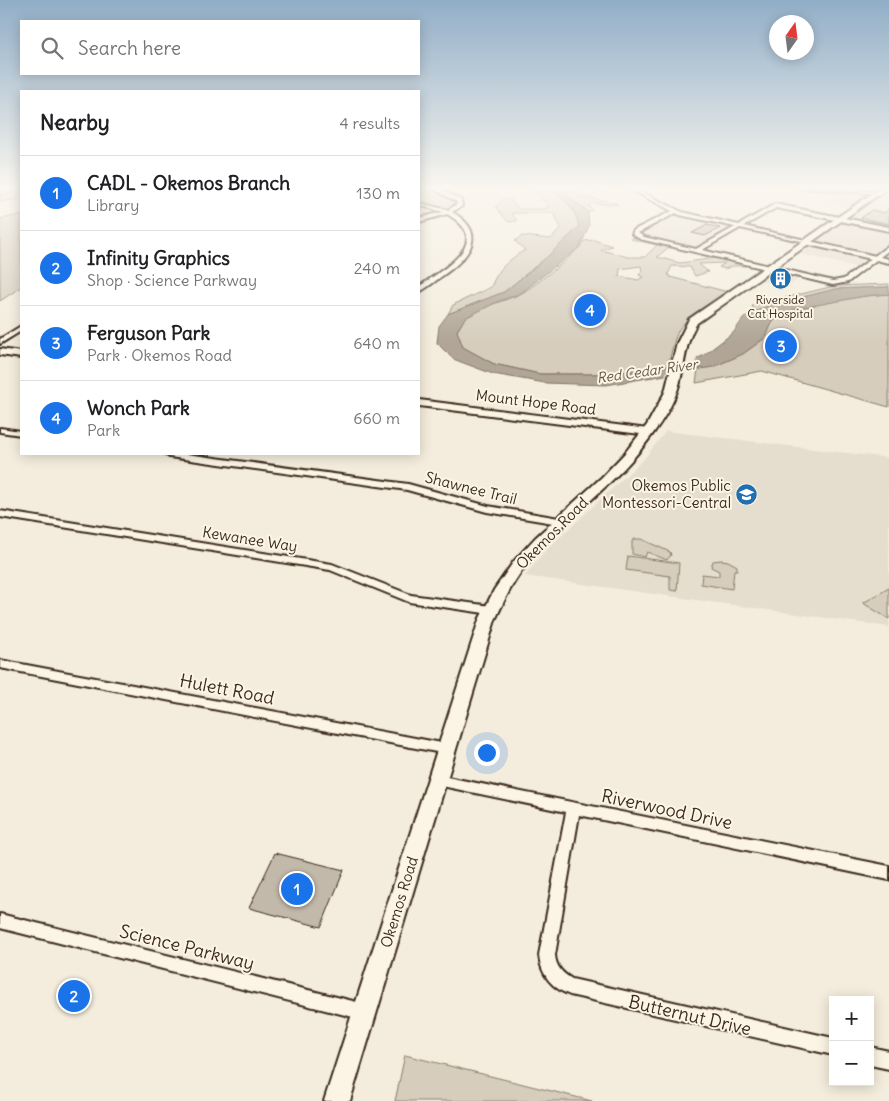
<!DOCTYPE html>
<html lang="en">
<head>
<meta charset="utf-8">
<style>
	body { margin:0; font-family:Delius,sans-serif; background:#f2f2f2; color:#202124 }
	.controls { position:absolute; right:15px; bottom:15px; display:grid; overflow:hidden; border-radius:0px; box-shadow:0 2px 12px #0003 }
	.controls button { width:45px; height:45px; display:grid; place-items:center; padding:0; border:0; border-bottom:1px solid #e0e0e0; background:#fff; color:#202124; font:25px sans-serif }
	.compass { position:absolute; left:769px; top:15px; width:45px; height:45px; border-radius:50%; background:#fff; box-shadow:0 2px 12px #0003; rotate:14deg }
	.you { position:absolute; left:486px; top:752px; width:18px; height:18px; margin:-12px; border:4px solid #fff; border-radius:50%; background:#1a73e8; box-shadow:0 0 0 8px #1a73e833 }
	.badge { display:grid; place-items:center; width:32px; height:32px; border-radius:50%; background:#1a73e8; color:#fff; font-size:16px; font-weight:700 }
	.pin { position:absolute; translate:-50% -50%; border:2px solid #fff; box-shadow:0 1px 5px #0006 }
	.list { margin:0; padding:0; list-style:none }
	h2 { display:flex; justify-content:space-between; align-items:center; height:65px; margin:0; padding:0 20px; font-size:21px }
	h2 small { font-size:16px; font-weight:400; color:#757577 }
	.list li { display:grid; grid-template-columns:32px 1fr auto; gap:15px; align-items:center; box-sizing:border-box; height:75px; padding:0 20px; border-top:1px solid #e0e0e0 }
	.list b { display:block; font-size:19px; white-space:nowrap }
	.list p { margin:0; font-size:16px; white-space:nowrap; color:#757577 }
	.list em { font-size:16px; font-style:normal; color:#757577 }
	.icon { flex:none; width:28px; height:28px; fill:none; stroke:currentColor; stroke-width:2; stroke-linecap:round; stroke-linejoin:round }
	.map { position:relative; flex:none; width:889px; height:1101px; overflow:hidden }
	.search { position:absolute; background:#fff; box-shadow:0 2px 12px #0003; left:20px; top:20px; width:400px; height:55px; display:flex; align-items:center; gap:12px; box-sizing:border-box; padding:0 18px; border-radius:0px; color:#757577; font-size:19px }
	.panel { position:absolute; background:#fff; box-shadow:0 2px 12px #0003; left:20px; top:90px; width:400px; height:365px; border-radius:0px }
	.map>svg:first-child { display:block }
</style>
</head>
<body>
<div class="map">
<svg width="889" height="1101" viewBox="0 0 889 1101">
	<rect width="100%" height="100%" fill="#f4eddd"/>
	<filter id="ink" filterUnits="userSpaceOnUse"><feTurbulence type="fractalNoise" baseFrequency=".02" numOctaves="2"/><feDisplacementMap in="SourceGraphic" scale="10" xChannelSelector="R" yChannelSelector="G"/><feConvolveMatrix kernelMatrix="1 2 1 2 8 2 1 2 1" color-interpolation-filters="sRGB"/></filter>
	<g filter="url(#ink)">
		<g fill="#e5ddce">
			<polygon points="889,190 889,258 817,240 842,221"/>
			<polygon points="840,191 866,193 871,195 852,207 824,202"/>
			<polygon points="674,214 729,226 732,228 695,249 638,235 638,232"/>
			<polygon points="810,247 818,247 869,259 859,268 800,254"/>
			<polygon points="771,272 777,272 800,278 787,287 759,280"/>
			<polygon points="666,431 889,458 889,627 525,576 544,552 644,459"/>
		</g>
		<g fill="#d6cdbd" stroke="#887c6e" fill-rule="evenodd">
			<polygon points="12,188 21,188 21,199 0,202 0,197 12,193 0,195 0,191"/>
			<path d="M 419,188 C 433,188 443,193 455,200 L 456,206 L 449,210 L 419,203 Z"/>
			<path d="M 531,188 C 536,188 542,187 547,188 C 563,191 576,211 579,227 L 547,257 L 504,292 L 448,314 L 453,305 L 491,287 C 498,269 508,260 525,250 L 515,241 L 522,236 L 551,239 L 561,228 L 554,213 L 512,213 L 517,221 L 508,222 L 496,207 L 503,199 L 510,199 L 519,209 L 543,209 L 549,207 Z"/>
			<polygon points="558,188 600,188 607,192 572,189 579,196 616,203 618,205 593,203 588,206 593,210 588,212"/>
			<polygon points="21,215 21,287 0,301 0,219"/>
			<path d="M 634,237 L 670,246 L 657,257 L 680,263 L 716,258 L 747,265 L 746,266 L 732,266 L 725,269 L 719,267 L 725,263 L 699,264 L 708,272 L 695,276 L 690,267 L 672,266 L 668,274 L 670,277 L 728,292 C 712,303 688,313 678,331 C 673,342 671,355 668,366 L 633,371 L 594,374 L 540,374 L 494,364 L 463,348 L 457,331 C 460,327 462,321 465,318 C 479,305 506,302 522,293 C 537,284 575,255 584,241 L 594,240 L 612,246 L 601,250 L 628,257 L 645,257 L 657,245 L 631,239 ZM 641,266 L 642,271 L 639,275 L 643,277 L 638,280 L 619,276 L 620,269 Z"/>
			<polygon points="889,284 889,287 836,289 770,305 755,312 752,306 834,286"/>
			<path d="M 889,294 L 889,407 L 762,371 L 696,383 L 698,369 C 720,366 745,354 763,339 C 769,335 769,325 775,320 C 797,303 860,296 889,294 Z"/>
			<polygon points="635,539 641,539 670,552 671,555 667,560 647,552 645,557 632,554 632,541"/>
			<polygon points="628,556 679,563 677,591 670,590 670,576 626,570"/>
			<polygon points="721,560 728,561 737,566 737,570 734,570 732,589 701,584 702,574 719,576 719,571 711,567 713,561"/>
			<polygon points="889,588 889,619 863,603"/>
			<polygon points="405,1055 592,1101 395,1101"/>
		</g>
		<path fill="#b0a596" stroke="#817466" d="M 548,188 L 558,188 L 588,212 L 589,226 L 580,247 L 521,293 L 497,302 L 465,318 L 457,331 L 463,347 L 494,364 L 540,374 L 594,374 L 633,371 L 691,362 L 704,355 L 734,332 L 743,319 L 749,314 L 770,305 L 836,289 L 889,287 L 889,294 L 866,296 L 795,309 L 773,321 L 765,338 L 743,354 L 713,367 L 606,385 L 545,383 L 493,374 L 453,359 L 437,343 L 439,326 L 448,314 L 504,292 L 547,257 L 579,227 C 576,207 564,199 548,188 Z"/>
		<polygon fill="#f4eddd" points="697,356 695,372 665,377 669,363 691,359"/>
		<g fill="#c3b9aa" stroke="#3b2a1e">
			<polygon points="889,209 889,224 861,218 872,210 884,213"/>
			<polygon points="707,225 720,228 705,236 692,233"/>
			<polygon points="275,853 344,870 321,927 249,908"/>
		</g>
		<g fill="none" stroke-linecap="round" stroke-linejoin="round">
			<defs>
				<g id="minor">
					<path d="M 432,188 L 438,188 L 461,200 L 462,206 L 452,212 C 490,234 468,258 442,276 C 434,282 427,288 419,292 L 419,287 C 443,268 496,242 447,214 L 419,222 L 419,218 L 443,212 L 419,205 L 419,203 L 448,210 L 457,204 L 457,202 Z"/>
					<path d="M 628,188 L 634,188 L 682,212 L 739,225 L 775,204 L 889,227 L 889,231 L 776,208 L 744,226 L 810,241 L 810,243 L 740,228 L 702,250 L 833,281 L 844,279 L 889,245 L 889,250 L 848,282 L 833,285 L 640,239 L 632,234 L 634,230 L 672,211 ZM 676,213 L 680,215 L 735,227 L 696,249 L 644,237 L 638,233 Z"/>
					<polygon points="799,188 879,192 881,193 879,194"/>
					<polygon points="21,326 21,331 0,344 0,339"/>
					<polygon points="0,428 21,431 21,435 0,432"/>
					<polygon points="165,454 186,454 408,484 488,506 559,518 564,521 559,524 487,512 407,490 169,457"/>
					<polygon points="0,511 332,564 411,595 491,606 496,610 491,614 409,602 330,570 0,517"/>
					<polygon points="0,660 447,744 452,745 453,749 452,753 447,754 0,668"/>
					<path d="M 437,775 L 889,866 L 889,880 L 579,815 L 555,955 C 556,967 562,973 572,979 L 833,1038 L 833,1055 L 570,995 C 552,988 541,975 539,955 L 566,812 L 437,785 L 432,784 L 430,780 L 432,776 Z"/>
					<polygon points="0,914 365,1004 371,1006 373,1012 371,1018 365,1020 0,928"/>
					<polygon points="870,1047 889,1051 889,1069 870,1065"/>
				</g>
				<g id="tertiary">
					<polygon points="805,240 889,259 889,263 805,244"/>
					<polygon points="0,349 21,352 21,358 0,355"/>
					<polygon points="419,400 648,429 654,432 648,435 419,406"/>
				</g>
				<path id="secondary" d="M 880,188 L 888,188 L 697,323 C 685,342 685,364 679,385 C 674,403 663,420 652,435 C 616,485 563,519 525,567 C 512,583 504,601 495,620 L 350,1101 L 324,1101 L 479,620 L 494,590 L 514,561 L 535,538 L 602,477 L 624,454 L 647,425 L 665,392 L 677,343 L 689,319 Z"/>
			</defs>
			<use href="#minor" stroke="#3b2a1e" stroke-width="4"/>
			<use href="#tertiary" stroke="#3b2a1e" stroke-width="4"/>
			<use href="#secondary" stroke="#3b2a1e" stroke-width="4"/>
			<use href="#minor" fill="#fcf5e5" fill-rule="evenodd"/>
			<use href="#tertiary" fill="#fcf5e5" fill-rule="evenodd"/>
			<use href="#secondary" fill="#fcf5e5" fill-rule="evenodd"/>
		</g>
	</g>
	<linearGradient id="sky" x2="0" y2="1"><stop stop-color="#91aec7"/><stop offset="0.55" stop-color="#faf7f0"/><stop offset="1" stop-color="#faf7f0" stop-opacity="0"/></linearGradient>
	<rect width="889" height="342" fill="url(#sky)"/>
	<defs>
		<symbol id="building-disc" viewBox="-11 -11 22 22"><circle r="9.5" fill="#1f6fb2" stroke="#fcf5e5"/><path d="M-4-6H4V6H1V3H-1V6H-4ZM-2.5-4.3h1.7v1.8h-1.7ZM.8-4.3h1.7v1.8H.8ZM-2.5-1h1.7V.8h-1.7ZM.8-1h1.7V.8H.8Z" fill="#fff"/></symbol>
		<symbol id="school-disc" viewBox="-11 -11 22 22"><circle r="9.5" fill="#1f6fb2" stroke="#fcf5e5"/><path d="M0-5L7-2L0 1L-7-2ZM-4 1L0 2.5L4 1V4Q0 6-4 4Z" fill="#fff"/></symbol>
	</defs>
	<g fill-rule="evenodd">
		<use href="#building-disc" x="768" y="266" width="25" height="25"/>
		<use href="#school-disc" x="734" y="482" width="25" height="25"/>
	</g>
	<g text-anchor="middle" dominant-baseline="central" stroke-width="4" stroke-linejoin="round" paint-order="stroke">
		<g font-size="12" fill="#3b2a1e" stroke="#fcf5e5">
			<text x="780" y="299">Riverside<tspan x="780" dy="14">Cat Hospital</tspan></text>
		</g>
		<g font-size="14" font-style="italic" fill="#645548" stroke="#fcf5e5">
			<text transform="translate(647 371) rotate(-8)">Red Cedar River</text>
		</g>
		<g font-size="15" fill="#3b2a1e" stroke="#fcf5e5">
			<text transform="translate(536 402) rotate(7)">Mount Hope Road</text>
			<text transform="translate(471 488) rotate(14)">Shawnee Trail</text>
			<text transform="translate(552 533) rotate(-45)">Okemos Road</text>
			<text transform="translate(250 539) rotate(9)">Kewanee Way</text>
			<text transform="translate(399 902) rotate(-73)">Okemos Road</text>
		</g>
		<g font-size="15" fill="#3b2a1e" stroke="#fcf5e5" text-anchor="end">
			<text x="731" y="485">Okemos Public<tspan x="731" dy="17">Montessori-Central</tspan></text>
		</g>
		<g font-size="18" fill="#3b2a1e" stroke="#fcf5e5">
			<text transform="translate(227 689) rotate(11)">Hulett Road</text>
			<text transform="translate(667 809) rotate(12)">Riverwood Drive</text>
			<text transform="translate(187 947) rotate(14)">Science Parkway</text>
			<text transform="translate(690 1015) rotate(13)">Butternut Drive</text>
		</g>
	</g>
</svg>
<div class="controls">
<button>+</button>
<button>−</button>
</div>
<svg class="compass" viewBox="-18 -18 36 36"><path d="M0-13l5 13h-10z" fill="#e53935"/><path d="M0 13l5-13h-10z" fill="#757577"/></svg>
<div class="you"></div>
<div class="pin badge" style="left:297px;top:889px">1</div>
<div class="pin badge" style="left:74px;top:996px">2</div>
<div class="pin badge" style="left:781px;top:346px">3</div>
<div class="pin badge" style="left:590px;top:310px">4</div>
<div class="search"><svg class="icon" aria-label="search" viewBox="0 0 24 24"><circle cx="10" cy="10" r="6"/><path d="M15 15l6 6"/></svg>Search here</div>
<section class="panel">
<h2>Nearby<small>4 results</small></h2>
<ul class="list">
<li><span class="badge">1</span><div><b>CADL - Okemos Branch</b><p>Library</p></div><em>130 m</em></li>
<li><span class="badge">2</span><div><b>Infinity Graphics</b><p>Shop · Science Parkway</p></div><em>240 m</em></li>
<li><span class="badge">3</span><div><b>Ferguson Park</b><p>Park · Okemos Road</p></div><em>640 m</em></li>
<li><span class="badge">4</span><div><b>Wonch Park</b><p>Park</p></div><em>660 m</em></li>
</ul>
</section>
</div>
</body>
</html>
